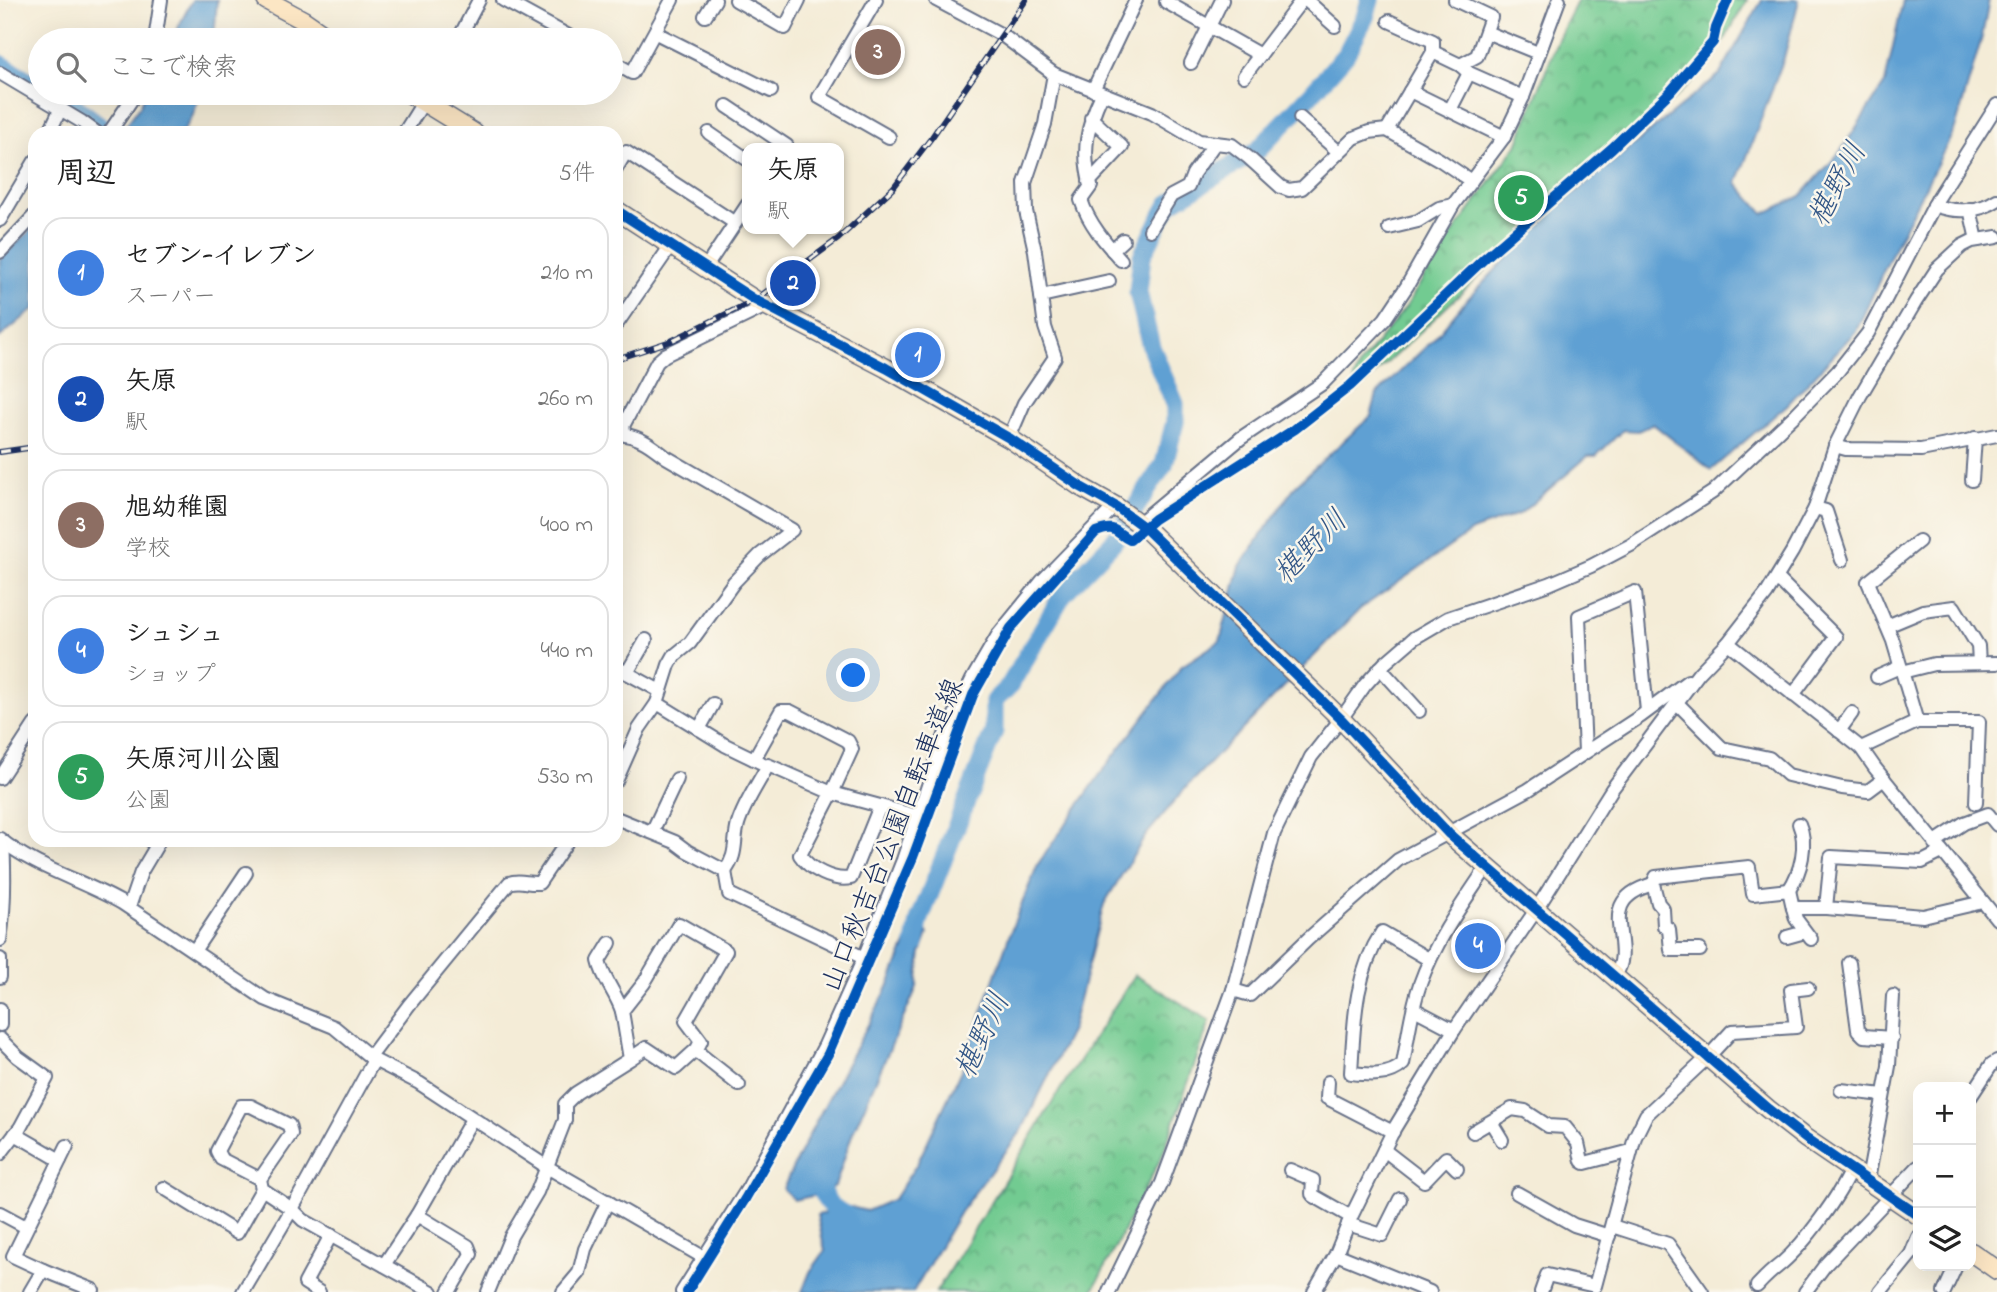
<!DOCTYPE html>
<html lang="ja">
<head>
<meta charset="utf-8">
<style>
	body { margin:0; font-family:"Indie Flower","Klee One",sans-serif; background:#f2f2f2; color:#222 }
	.controls { position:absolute; right:21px; bottom:21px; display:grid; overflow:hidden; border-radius:14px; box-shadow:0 7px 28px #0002 }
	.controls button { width:63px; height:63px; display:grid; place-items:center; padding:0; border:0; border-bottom:2px solid #e0e0e0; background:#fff; color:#222; font:35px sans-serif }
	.you { position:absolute; left:854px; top:676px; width:24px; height:24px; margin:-18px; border:5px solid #fff; border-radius:50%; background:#1a73e8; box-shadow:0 0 0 10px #1a73e833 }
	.badge { display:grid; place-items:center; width:46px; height:46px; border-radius:50%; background:#111827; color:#fff; font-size:23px; font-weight:700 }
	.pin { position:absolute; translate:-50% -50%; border:4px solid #fff; box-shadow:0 2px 7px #0006 }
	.popup { position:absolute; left:742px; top:143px; width:102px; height:91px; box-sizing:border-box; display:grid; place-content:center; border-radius:14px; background:#fff; filter:drop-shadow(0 2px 5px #0005); font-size:23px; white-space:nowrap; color:#767676 }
	.popup b { font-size:26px; color:#222 }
	.popup::after { content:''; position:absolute; left:50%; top:100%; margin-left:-14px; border:14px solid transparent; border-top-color:#fff }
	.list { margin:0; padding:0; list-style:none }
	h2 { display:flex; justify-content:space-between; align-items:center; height:91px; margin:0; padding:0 28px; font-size:30px }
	h2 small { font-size:23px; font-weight:400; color:#767676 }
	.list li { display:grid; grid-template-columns:46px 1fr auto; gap:21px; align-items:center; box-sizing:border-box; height:112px; margin:0 14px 14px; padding:0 14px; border:2px solid #e0e0e0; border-radius:21px }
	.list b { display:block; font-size:26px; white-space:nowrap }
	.list p { margin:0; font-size:23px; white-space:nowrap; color:#767676 }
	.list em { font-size:23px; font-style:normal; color:#767676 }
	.icon { flex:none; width:38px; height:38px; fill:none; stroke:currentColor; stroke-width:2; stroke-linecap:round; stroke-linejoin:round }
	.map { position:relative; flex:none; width:1997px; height:1292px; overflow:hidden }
	.search { position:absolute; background:#fff; box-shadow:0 7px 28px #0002; left:28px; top:28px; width:595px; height:77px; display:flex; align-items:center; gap:18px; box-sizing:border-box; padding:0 24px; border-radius:38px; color:#767676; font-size:26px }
	.panel { position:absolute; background:#fff; box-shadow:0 7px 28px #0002; left:28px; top:126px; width:595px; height:721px; border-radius:21px }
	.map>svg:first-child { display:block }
</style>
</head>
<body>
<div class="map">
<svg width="1997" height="1292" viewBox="0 0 1997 1292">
	<defs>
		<pattern id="park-crowns" width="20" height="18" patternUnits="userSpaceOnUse" patternTransform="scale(1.75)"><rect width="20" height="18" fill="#72cb91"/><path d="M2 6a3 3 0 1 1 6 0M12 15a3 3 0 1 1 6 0" fill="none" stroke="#5da57a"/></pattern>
	</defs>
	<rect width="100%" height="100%" fill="#fbf7ec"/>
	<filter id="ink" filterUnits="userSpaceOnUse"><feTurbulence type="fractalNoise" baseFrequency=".0143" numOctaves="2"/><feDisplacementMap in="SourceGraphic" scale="14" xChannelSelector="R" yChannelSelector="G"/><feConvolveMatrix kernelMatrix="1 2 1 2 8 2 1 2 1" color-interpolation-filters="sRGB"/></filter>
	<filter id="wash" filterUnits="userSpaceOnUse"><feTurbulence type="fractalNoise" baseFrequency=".00686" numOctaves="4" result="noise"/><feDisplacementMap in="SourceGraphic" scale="28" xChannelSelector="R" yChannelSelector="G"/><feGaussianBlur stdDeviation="1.57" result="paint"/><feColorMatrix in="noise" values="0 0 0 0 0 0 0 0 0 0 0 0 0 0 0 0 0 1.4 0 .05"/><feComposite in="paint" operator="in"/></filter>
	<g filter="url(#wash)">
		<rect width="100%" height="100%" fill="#f4ecd7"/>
		<g fill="url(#park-crowns)" stroke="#467d78" stroke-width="2">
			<polygon points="1578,0 1747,0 1725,39 1692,81 1649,123 1524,234 1357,391 1354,378 1361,363 1406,307 1438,254 1517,145 1559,37"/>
			<polygon points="1135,975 1210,1021 1162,1156 1092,1292 936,1292 1060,1090"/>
		</g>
		<g fill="#5fa0d3" stroke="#3d6898" stroke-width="2">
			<polygon points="192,0 217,0 214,40 172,40"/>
			<polygon points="1762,0 1799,0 1784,58 1737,183 1764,214 1801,196 1840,152 1885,83 1903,0 1989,0 1982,37 1955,129 1898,240 1856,331 1787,405 1711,470 1653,424 1638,431 1623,430 1596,456 1588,456 1521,513 1472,531 1360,609 1189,784 1146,835 1104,904 1071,1030 1022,1130 960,1212 913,1292 802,1292 810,1272 825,1251 817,1215 851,1207 867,1211 894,1199 918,1162 963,1066 1013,925 1038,864 1101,773 1182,666 1220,641 1240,566 1296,485 1371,416 1377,394 1434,339 1462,305 1548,215 1720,74"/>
			<polygon points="145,93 201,93 192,117 182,133 120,133 140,106"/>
			<polygon points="35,226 35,308 0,337 0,259"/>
			<path d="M 919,921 L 928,934 L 921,953 L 917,987 L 853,1132 L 835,1186 L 812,1196 L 794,1200 L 783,1189 C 813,1122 851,1058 885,993 C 897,970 904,941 919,921 Z"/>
		</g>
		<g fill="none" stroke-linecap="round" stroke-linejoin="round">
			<g stroke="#5fa0d3" stroke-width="19">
				<polyline points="0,64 40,87"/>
				<polyline points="51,93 69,102 110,133"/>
				<polyline points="915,944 919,921 994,731 994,701 1010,685 1063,594 1113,542 1164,464 1175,422 1175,404 1151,347 1138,292 1142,256 1159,222 1169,204 1258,150 1311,94 1346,54 1365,17 1370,0"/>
				<path d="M 821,1167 C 816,1199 832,1211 859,1221"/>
			</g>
		</g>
	</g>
	<g filter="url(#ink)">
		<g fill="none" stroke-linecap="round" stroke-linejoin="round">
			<defs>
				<g id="street">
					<polyline points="503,0 576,40"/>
					<polyline points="736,0 785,28 799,0"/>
					<polyline points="876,0 819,97 889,137"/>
					<polyline points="936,0 1002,35 1054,74 1152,113 1199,141 1232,145 1249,158 1281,187 1289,190 1302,188 1354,138 1369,132 1387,130 1440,160 1471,181"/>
					<polyline points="1168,0 1166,2 1260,55"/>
					<polyline points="1306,0 1335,26"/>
					<polyline points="1455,0 1491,17 1477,56 1460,65"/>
					<polyline points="705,16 715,0"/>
					<polyline points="1389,21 1433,41 1433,52"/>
					<polyline points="1486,32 1538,53"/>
					<polyline points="656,33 771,91"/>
					<polyline points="155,40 161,0"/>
					<polyline points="458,40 479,0"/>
					<polyline points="611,61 632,73 672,0"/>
					<polyline points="1191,63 1222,0"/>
					<polyline points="0,73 82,122 97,133"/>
					<polyline points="1244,76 1302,0"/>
					<polyline points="1093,90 1136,0"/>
					<polyline points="1410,91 1504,137"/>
					<path d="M 1102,94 C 1087,126 1081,151 1091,186 L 1081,200 C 1089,224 1105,242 1121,260"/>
					<polyline points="727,106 787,146 785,148"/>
					<polyline points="1450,110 1469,73"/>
					<polyline points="1300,118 1339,152"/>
					<polyline points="1387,130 1433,52 1460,65 1469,73 1523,97"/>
					<polyline points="49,133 61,108"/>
					<polyline points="109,133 136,93"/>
					<polyline points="404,133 429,93"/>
					<polyline points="709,133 748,160"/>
					<polyline points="616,169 626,152 735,223"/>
					<polyline points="1089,182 1122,147 1091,118"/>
					<path d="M 1934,205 C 1954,213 1979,212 1997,200"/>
					<polyline points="1970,209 1977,240"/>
					<polyline points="0,220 35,161"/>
					<polyline points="1389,228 1418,221 1439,208 1453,205"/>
					<polyline points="1150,230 1171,196 1188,187 1193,174 1215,143"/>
					<polyline points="1112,250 1123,240"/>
					<polyline points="0,252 35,215"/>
					<polyline points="706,267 748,204"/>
					<polyline points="1041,296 1109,281"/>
					<polyline points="616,325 672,244"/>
					<polyline points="1009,438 1024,403 1055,357 1045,327 1035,251 1026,211 1025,183 1045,124 1054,74"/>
					<polyline points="1835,446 1846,449 1921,450 1997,435"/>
					<polyline points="1972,480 1975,438"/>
					<polyline points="1815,508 1826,511 1842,560"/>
					<polyline points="1138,524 1241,438 1323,383 1385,319 1407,286 1453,205 1504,137 1523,97 1559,0"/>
					<polyline points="1777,578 1836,637 1793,695"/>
					<polyline points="1887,626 1923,611 1954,607 1978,646 1979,663"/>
					<polyline points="1728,643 1861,748 1875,768 1997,919"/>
					<polyline points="616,667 660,691"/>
					<polyline points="1380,668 1419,711"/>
					<polyline points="1902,672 1934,664 1997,663"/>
					<polyline points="627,673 646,640"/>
					<polyline points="1877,677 1900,667"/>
					<polyline points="657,703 725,745 760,762"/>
					<polyline points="1677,703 1722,748 1769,758 1788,775 1842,788 1868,791 1884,779"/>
					<polyline points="1917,722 1893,641 1868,582 1919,541"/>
					<polyline points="699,729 713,704"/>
					<polyline points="1839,731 1852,713"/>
					<polyline points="1861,748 1917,722 1979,722 1976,803"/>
					<polyline points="1585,752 1579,616 1635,592 1647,711"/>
					<path d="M 754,759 L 781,711 L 790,711 L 848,741 L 852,749 L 832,793 L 800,855 C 809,869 834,882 851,878 L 880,806"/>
					<polyline points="0,778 35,724"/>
					<path d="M 616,781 L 639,729 L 657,703 L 669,665 L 674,656 L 690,643 L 734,582 L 760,555 L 792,530 L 666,457 C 653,447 641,437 625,435 L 623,426 L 657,362 L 665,355 L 766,306"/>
					<polyline points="616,818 675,842 687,851 725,871 729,894 864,958"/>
					<polyline points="652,832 677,779"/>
					<path d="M 0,839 C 33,867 84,881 122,903 L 265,999 L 334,1027 L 374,1060 L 419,1083 L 547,1167 L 703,1257"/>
					<polyline points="1935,844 1938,840 1964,823 1988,814 1997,825"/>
					<polyline points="1942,852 1922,862 1831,857 1826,908 1923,916 1983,902"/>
					<path d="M 725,871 C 738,854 733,842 738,824 C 744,804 758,784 768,765 L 832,793 L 917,816"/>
					<polyline points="1653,884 1656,877 1749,867 1753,894 1789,890 1793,908 1826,908"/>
					<path d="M 1789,890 C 1801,872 1808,844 1799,824"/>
					<polyline points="129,907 141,872 157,845 149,840"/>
					<polyline points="1793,908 1796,919 1811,939"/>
					<polyline points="1787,937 1805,932"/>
					<path d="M 0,940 C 5,907 5,875 3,842"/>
					<path d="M 610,943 L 599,961 C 603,979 616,993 622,1011"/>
					<polyline points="194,951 246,873"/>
					<polyline points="0,959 0,977"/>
					<path d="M 1430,960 L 1382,932 C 1354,975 1354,1024 1351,1073 C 1369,1075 1389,1077 1403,1064 C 1408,1038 1411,1010 1420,984 C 1435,942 1462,904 1487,867"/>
					<polyline points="1849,963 1858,1030 1864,1036 1892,1038"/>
					<path d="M 1615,976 C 1638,943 1590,902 1653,884 L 1658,903 L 1663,909 L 1664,926 L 1669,929 L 1671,950 L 1700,950"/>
					<polyline points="1233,990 1250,995 1308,939 1398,860 1528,790 1641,716 1688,681"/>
					<polyline points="0,1009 0,1025"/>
					<polyline points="1414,1009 1454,1030"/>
					<polyline points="0,1039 18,1057 47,1078 20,1128 0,1154"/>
					<polyline points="696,1051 739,1085"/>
					<path d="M 370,1057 L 409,1005 L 509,883 C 520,879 527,884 539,883 L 568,840"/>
					<polyline points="1328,1082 1327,1098 1393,1132"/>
					<polyline points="1841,1090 1883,1095"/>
					<polyline points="1971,1096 1992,1064 1997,1061"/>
					<polyline points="1491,1122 1502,1140"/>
					<polyline points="1473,1132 1512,1109 1525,1111 1548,1126 1565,1127 1578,1143 1582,1161 1585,1163 1631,1151"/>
					<polyline points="15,1134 60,1160"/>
					<polyline points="1384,1150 1424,1181 1446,1158 1457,1169"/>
					<polyline points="1290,1170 1313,1180 1312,1194 1314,1196 1351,1217"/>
					<polyline points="260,1179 291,1134 289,1125 251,1106 241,1106 217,1151 221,1159 260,1179 262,1189 292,1209 374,1060"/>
					<polyline points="1868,1180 1889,1066 1893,996"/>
					<polyline points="164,1188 237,1233 262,1189"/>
					<polyline points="1517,1193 1574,1225 1609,1236"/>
					<polyline points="0,1213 26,1227"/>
					<polyline points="417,1215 472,1119"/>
					<polyline points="1348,1224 1382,1235 1400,1199"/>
					<polyline points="1612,1226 1668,1244 1702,1292"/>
					<polyline points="1336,1254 1430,1292"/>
					<polyline points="384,1265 417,1215 468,1246 471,1254 449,1292"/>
					<polyline points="43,1270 93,1290"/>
					<path d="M 1757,1286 C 1765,1277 1773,1270 1782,1263 C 1805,1243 1839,1197 1851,1169"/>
					<polyline points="30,1292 43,1270 13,1256 67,1146"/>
					<polyline points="243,1292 292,1209 303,1220 432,1292"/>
					<polyline points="319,1292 305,1283 331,1235"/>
					<polyline points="488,1292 511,1236 537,1192 565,1120 565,1104 576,1093 630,1059 622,1011 644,983 679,924 726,951 686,1021 701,1041 697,1049 676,1068 646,1048 630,1059"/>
					<polyline points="563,1292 579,1273 585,1249 608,1201"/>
					<polyline points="682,1292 748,1188 825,1045 864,958 903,860 945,735 973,678 998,635 1042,581 1115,506"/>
					<polyline points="1109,1292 1162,1183 1233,990 1274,833 1311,757 1341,719 1365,685 1385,663 1414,638 1448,618 1549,584 1591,566 1631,545 1713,492 1796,414 1838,371 1868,333 1938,198 1997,105"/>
					<polyline points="1314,1292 1336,1254 1351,1217 1394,1129 1454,1030 1536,910 1612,789 1699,673 1728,643 1767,593 1792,552 1815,508 1835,446 1860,396 1916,301 1937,269 1962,246 1972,241 1997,237"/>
					<polyline points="1541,1292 1547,1275 1595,1286 1635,1137 1646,1115 1708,1057 1732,1031 1796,1027 1791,990 1808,988"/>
					<polyline points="1805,1292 1826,1264 1918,1167"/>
					<polyline points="1880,1292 1911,1254 1918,1237"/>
					<polyline points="1944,1292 1956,1266"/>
				</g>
				<g id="secondary">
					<polyline points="266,0 303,20 332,40"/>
					<polyline points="409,93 474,133"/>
					<polyline points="616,210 755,300 886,368 1009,438 1081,487 1115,506 1145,528 1341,719 1449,834 1768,1109 1805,1138 1918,1215"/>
					<polyline points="1971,1252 1997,1270"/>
				</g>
			</defs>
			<use href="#street" stroke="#677188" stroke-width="16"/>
			<use href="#secondary" stroke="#677188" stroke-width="21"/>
			<use href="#street" stroke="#fff" stroke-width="12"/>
			<use href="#secondary" stroke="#fce6c4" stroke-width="18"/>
			<defs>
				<g id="rail">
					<polyline points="616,359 671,341 755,300 838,239 893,188 932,137 1026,0"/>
					<polyline points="0,452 35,447"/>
				</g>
			</defs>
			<use href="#rail" stroke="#1b2f5e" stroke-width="6"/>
			<use href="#rail" stroke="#fbf7ec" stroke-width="3.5" stroke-dasharray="10" stroke-linecap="butt"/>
			<defs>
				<g id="cycleway">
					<polyline points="616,210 755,300 886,368 1009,438 1081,487 1115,506 1145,528 1341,719 1449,834 1768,1109 1805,1138 1918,1215"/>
					<path d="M 687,1292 L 745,1199 L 828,1054 L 913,857 L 973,695 L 1011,628 L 1096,532 C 1116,524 1114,532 1130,540 L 1154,519 L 1295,429 L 1350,386 L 1486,257 L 1612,148 L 1670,92 L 1713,42 L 1716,28 L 1728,0"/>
				</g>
			</defs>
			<use href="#cycleway" stroke="#fbf7ec" stroke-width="15"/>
			<use href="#cycleway" stroke="#0057b8" stroke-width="10"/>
		</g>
	</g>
	<g text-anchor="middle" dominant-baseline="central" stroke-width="5" stroke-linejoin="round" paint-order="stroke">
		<g font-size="28" fill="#1b2f5e" stroke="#fbf7ec">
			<text transform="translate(894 836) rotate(-68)">山口秋吉台公園自転車道線</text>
		</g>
		<g font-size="30" font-style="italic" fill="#335787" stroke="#fbf7ec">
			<text transform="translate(1839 185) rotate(-62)">椹野川</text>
			<text transform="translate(1312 548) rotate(-45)">椹野川</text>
			<text transform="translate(984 1036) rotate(-65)">椹野川</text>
		</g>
	</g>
</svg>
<div class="controls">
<button>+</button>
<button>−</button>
<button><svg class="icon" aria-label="layers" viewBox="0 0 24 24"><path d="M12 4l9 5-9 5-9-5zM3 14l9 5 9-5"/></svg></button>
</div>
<div class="you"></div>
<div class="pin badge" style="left:918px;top:355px;background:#3f7fe0">1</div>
<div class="pin badge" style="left:793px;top:283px;background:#1a4fb4">2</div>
<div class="popup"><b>矢原</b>駅</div>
<div class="pin badge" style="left:878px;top:52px;background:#8d6e63">3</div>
<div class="pin badge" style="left:1478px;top:946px;background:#3f7fe0">4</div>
<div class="pin badge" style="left:1521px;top:198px;background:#2e9e5b">5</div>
<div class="search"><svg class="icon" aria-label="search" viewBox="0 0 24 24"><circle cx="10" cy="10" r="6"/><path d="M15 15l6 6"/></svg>ここで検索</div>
<section class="panel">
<h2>周辺<small>5件</small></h2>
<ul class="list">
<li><span class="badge" style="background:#3f7fe0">1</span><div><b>セブン-イレブン</b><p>スーパー</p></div><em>210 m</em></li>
<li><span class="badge" style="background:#1a4fb4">2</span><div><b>矢原</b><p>駅</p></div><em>260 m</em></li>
<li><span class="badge" style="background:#8d6e63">3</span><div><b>旭幼稚園</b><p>学校</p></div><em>400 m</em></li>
<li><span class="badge" style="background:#3f7fe0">4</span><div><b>シュシュ</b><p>ショップ</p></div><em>440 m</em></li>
<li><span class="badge" style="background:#2e9e5b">5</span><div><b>矢原河川公園</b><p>公園</p></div><em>530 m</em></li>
</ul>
</section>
</div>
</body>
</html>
